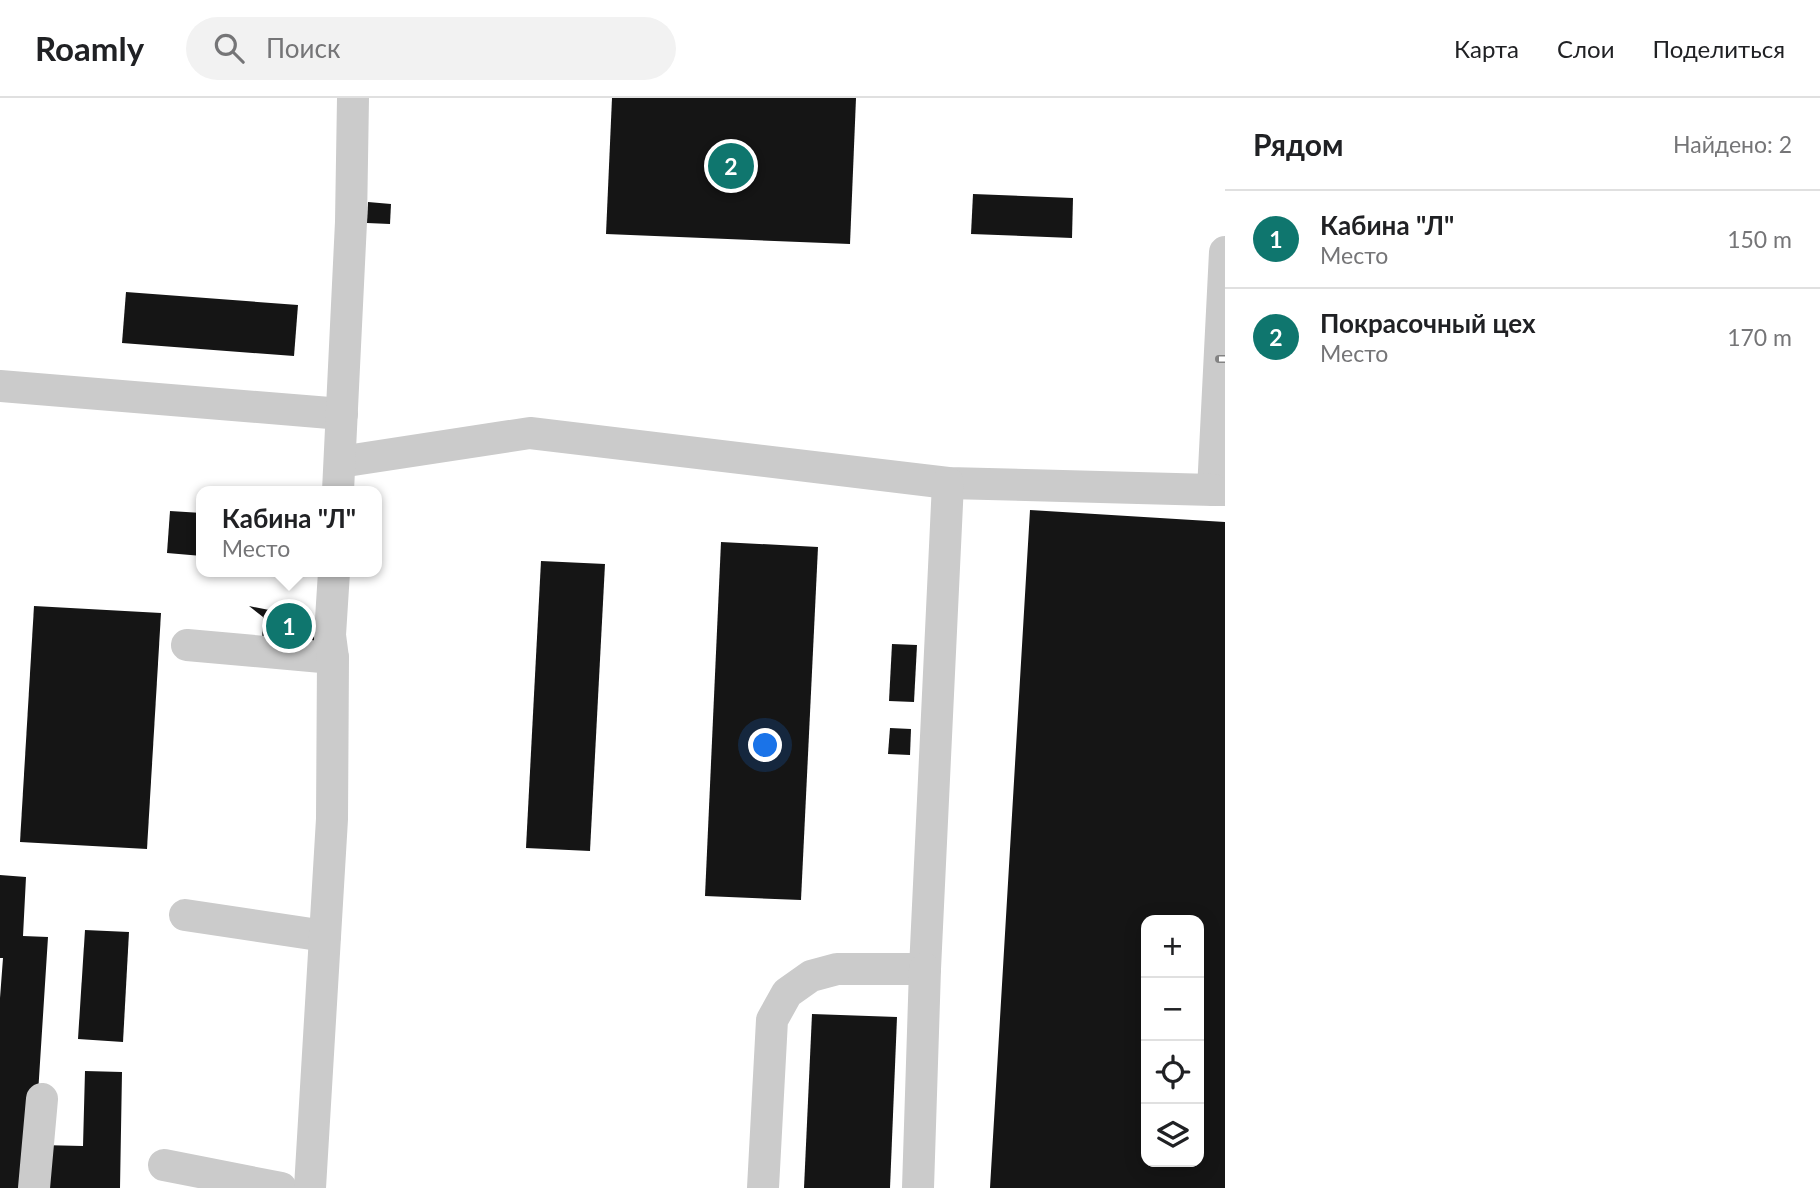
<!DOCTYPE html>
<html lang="ru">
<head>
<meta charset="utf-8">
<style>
	body { margin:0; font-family:Lato,sans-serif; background:#f2f2f2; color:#202124 }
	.controls { position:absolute; right:21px; bottom:21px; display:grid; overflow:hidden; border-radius:14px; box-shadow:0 4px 18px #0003 }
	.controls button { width:63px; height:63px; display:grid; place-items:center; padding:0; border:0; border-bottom:2px solid #e0e0e0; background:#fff; color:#202124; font:35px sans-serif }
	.you { position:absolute; left:766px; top:648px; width:24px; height:24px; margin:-18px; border:5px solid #fff; border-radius:50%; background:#1a73e8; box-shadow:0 0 0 10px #1a73e833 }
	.badge { display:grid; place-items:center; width:46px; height:46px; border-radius:50%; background:#0f766e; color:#fff; font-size:23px; font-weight:700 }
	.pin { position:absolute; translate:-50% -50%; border:4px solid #fff; box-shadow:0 2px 7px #0006 }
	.popup { position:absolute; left:196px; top:388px; width:186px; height:91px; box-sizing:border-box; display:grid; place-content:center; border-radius:14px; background:#fff; filter:drop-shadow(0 2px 5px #0005); font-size:23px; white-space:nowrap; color:#757577 }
	.popup b { font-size:26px; color:#202124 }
	.popup::after { content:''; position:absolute; left:50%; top:100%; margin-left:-14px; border:14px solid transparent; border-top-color:#fff }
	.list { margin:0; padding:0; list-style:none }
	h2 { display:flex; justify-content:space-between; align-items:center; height:91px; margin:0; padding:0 28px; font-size:30px }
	h2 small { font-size:23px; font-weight:400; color:#757577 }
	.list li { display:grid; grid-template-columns:46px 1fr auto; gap:21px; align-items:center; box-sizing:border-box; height:98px; padding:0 28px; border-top:2px solid #e0e0e0 }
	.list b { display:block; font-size:26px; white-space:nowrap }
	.list p { margin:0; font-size:23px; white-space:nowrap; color:#757577 }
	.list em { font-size:23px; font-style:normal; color:#757577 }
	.icon { flex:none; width:38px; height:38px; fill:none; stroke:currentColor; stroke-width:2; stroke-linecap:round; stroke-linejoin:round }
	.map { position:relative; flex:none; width:1225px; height:1090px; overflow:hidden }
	header { display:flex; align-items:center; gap:42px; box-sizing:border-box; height:98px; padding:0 35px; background:#fff; border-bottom:2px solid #e0e0e0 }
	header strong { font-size:33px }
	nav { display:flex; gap:38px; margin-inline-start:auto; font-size:24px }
	.search { width:490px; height:63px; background:#f2f2f2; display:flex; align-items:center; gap:18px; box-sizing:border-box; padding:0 24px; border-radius:38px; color:#757577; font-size:26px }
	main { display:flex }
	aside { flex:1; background:#fff }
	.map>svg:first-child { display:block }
</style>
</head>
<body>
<header>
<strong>Roamly</strong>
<div class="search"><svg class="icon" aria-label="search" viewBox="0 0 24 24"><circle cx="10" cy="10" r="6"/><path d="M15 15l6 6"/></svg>Поиск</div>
<nav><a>Карта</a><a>Слои</a><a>Поделиться</a></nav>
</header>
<main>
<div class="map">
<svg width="1225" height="1090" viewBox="0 0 1225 1090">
	<rect width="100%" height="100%" fill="#fff"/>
	<g fill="#151515" fill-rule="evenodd">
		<polygon points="612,0 856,0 850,146 606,136"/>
		<polygon points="973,96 1073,100 1072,140 971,136"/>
		<polygon points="368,104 391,106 390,126 367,125"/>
		<polygon points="126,194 298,207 294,258 122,245"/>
		<path d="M 1030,412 L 1225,424 L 1225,1090 L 990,1090 ZM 1146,822 L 1199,822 L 1199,1064 L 1146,1064 Z"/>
		<polygon points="170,413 202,415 202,458 167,455"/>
		<polygon points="721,444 818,449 801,802 705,798"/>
		<polygon points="541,463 605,466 590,753 526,750"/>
		<polygon points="34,508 161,515 147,751 20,744"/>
		<polygon points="249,508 315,521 314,547 262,545 263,519"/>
		<polygon points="892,546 917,547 914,604 889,603"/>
		<polygon points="890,630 911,631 910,657 888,656"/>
		<polygon points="0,777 26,779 23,838 48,839 32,1090 0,1090 0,900 3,860 0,860"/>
		<polygon points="85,832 129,834 123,944 78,941"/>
		<polygon points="812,916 897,919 890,1090 804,1090"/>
		<polygon points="85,973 122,974 120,1090 39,1090 40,1047 83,1048"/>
	</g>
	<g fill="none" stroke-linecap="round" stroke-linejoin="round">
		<g stroke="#cbcbcb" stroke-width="32">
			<polyline points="1225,154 1213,392 1225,392"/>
			<polyline points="0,288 342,316"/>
			<polyline points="340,364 530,335 948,385 1213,392"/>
			<polyline points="338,393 351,124 353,0"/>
			<polyline points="187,547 333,560"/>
			<polyline points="185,817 325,838"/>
			<polyline points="164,1067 281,1090"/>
			<polyline points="34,1090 42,1001"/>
			<polyline points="310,1090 332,721 333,560 330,537 334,474"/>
			<polyline points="763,1090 772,922 787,895 811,878 837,871 925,871 948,385"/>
			<polyline points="918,1090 925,871"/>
		</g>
		<defs>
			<polyline id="rail" points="1219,261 1225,261"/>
		</defs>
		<use href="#rail" stroke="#838383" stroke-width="8"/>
		<use href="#rail" stroke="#fff" stroke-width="5" stroke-dasharray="16" stroke-linecap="butt"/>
	</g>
</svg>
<div class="controls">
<button>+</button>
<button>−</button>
<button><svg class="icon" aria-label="locate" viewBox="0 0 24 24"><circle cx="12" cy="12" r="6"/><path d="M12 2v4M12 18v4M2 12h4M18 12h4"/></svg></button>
<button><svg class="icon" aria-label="layers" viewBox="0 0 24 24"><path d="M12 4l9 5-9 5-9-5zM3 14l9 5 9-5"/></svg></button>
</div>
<div class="you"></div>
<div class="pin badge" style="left:289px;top:528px">1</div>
<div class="popup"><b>Кабина &quot;Л&quot;</b>Место</div>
<div class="pin badge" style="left:731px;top:68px">2</div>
</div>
<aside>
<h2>Рядом<small>Найдено: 2</small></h2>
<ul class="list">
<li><span class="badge">1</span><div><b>Кабина &quot;Л&quot;</b><p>Место</p></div><em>150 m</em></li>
<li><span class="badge">2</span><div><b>Покрасочный цех</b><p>Место</p></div><em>170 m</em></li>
</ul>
</aside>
</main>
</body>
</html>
